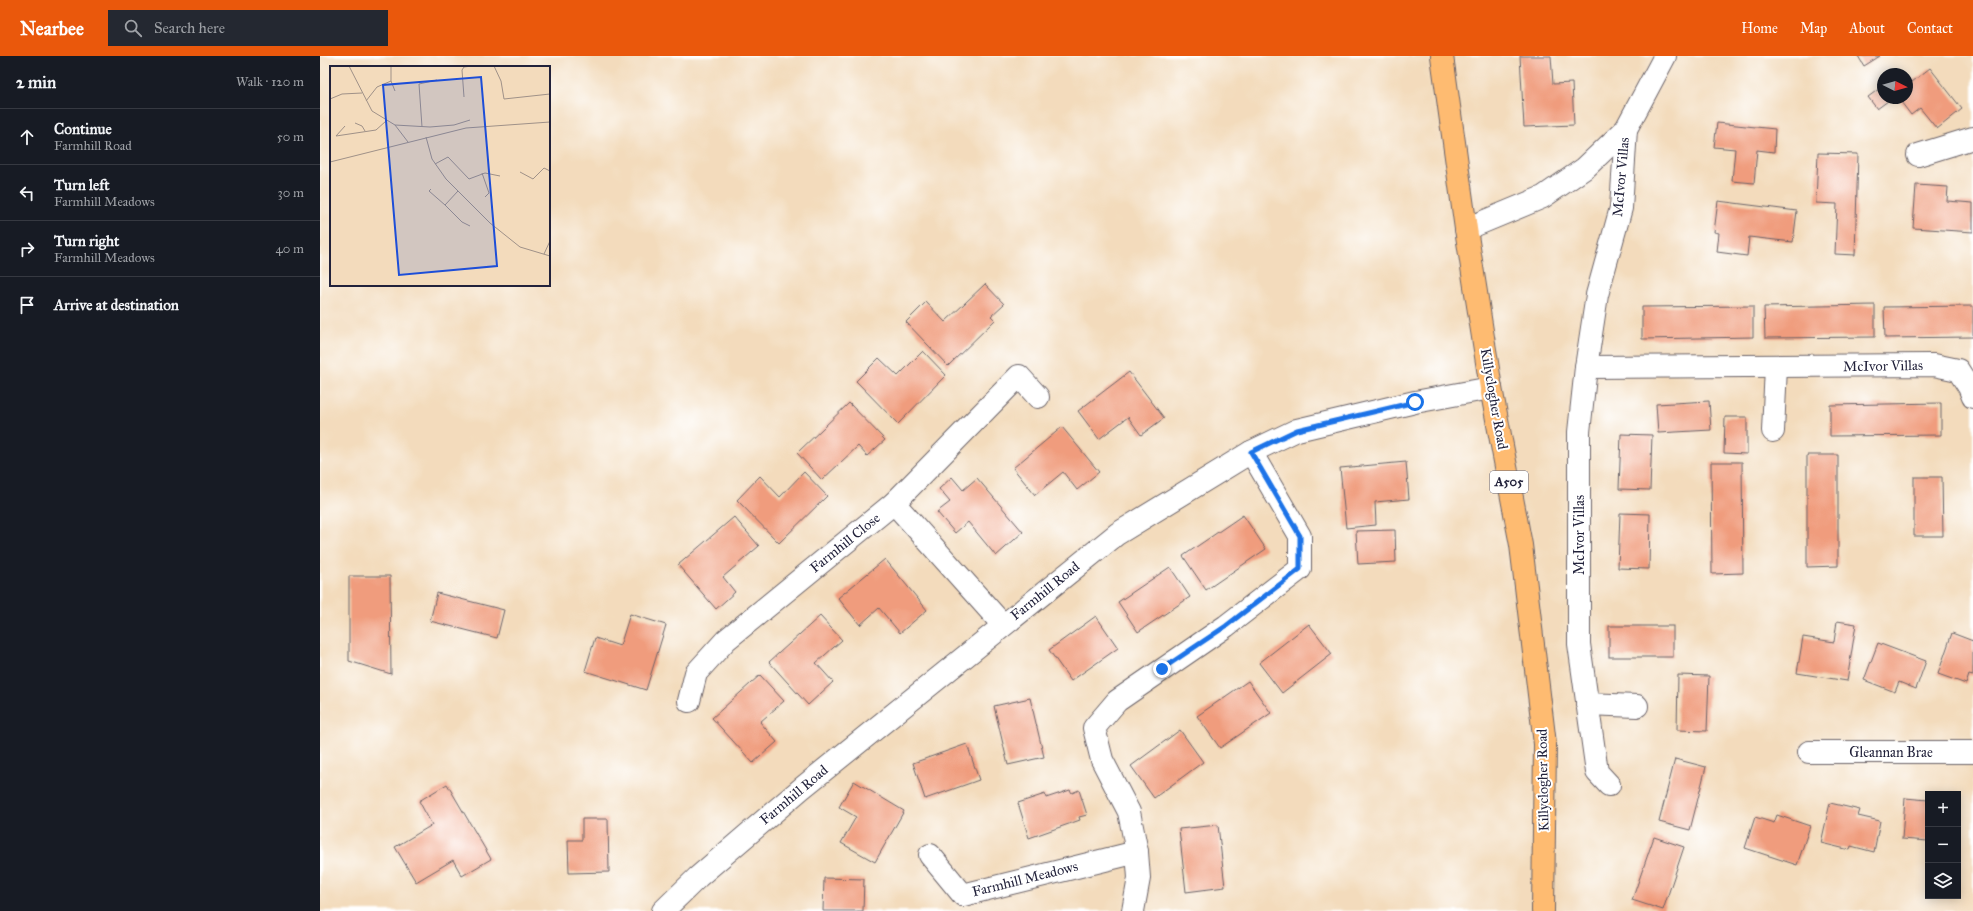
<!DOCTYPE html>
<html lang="en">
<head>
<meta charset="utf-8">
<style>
	body { margin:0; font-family:"IM FELL Great Primer",serif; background:#242831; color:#f1f3f6 }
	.controls { position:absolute; right:12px; bottom:12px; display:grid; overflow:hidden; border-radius:0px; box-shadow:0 2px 10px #0003 }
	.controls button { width:36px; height:36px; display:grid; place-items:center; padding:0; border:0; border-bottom:1px solid #363941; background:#171b24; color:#f1f3f6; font:20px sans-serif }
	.compass { position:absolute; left:1557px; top:12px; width:36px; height:36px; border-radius:50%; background:#171b24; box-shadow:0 2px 10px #0003; rotate:95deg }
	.stop { position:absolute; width:12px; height:12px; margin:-9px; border:3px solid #1a73e8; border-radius:50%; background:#fff }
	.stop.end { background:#1a73e8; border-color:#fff; box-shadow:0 1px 4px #0008 }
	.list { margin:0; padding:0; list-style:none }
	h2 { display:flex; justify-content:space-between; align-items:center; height:52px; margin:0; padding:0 16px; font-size:17px }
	h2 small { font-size:13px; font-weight:400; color:#9ea1a6 }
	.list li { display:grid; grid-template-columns:26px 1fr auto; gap:12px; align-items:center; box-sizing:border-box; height:56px; padding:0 16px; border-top:1px solid #363941 }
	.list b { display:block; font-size:15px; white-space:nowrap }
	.list p { margin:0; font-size:13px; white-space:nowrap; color:#9ea1a6 }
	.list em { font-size:13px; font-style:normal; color:#9ea1a6 }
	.icon { flex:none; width:22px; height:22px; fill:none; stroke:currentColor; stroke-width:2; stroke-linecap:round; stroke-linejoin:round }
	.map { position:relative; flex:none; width:1653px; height:855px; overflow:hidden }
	header { display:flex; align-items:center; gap:24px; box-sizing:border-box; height:56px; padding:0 20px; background:#ea580c; color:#fff }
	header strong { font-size:19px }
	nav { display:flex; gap:22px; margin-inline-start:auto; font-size:14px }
	.search { width:280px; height:36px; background:#242831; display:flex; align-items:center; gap:10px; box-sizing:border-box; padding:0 14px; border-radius:0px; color:#9ea1a6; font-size:15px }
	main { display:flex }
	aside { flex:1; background:#171b24 }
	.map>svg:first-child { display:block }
</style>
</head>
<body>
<header>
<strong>Nearbee</strong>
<div class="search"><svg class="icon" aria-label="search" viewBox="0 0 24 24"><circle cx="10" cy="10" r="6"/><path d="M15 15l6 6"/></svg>Search here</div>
<nav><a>Home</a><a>Map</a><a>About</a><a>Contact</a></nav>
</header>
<main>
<aside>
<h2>2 min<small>Walk · 120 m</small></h2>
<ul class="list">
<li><svg class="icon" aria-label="ahead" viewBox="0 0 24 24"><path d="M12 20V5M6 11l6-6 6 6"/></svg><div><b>Continue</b><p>Farmhill Road</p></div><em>50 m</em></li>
<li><svg class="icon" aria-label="left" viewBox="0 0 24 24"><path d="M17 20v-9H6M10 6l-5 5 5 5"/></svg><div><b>Turn left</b><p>Farmhill Meadows</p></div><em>30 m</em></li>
<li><svg class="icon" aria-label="right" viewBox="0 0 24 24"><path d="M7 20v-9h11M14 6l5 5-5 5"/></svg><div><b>Turn right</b><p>Farmhill Meadows</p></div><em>40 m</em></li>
<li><svg class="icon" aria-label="arrive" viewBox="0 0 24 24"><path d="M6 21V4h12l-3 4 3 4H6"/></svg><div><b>Arrive at destination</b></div></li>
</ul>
</aside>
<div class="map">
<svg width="1653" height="855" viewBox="0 0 1653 855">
	<rect width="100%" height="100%" fill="#fff"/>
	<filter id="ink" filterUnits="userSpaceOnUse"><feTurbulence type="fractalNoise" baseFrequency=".025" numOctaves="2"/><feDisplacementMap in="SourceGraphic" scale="8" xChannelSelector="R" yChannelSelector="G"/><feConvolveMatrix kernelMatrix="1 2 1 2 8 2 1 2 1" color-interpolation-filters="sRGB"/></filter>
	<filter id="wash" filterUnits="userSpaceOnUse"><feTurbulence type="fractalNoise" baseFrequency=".012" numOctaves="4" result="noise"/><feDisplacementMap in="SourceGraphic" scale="16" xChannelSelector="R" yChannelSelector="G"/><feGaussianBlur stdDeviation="0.9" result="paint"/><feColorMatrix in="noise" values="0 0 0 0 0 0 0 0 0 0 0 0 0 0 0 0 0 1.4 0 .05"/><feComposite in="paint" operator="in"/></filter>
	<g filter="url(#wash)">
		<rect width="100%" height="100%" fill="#f3dbbc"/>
		<g id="blocks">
			<g fill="#f09c7d">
				<polygon points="1200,0 1231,0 1233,28 1252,27 1254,69 1204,71"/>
				<polygon points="1538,0 1560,0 1544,10"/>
				<polygon points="1610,12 1642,53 1617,73 1600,52 1591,59 1578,42 1587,42 1587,20 1592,26"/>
				<polygon points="1563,30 1563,42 1572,42 1557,53 1548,41"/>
				<polygon points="1397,67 1455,73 1454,96 1437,94 1434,127 1412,125 1415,93 1394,91"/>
				<polygon points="1498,97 1538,98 1535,199 1515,198 1517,148 1496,147"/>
				<polygon points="1596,129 1628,131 1627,145 1653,147 1653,176 1593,172"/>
				<polygon points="1398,145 1477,155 1473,186 1429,181 1427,200 1397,196 1399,177 1394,176"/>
				<polygon points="665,228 684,248 671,260 675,264 628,310 586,266 606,246 625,266"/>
				<polygon points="1555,249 1555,281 1445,282 1444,251"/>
				<polygon points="1433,250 1433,281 1322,283 1322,251"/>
				<polygon points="1653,250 1653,281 1565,282 1564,251"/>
				<polygon points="603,295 626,319 578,368 536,325 559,302 578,320"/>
				<polygon points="809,316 844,362 821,379 808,361 779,383 758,355"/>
				<polygon points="1389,345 1391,374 1338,377 1336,348"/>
				<polygon points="529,347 565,384 547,400 538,390 502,424 477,397"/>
				<polygon points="1621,347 1621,379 1510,380 1510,349"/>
				<polygon points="1405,361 1427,361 1427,398 1404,397"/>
				<polygon points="742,371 779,416 757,434 743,416 715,439 693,412"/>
				<polygon points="1301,378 1332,379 1330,434 1299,433"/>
				<polygon points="1487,399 1518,399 1518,510 1487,511"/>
				<polygon points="1086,406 1089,443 1055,446 1056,469 1026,472 1020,412"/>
				<polygon points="1391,406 1422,406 1423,517 1392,518"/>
				<polygon points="484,416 507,440 459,487 417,444 440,420 460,441"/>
				<polygon points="632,421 643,434 657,422 703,476 676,500 648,466 635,477 617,456 630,446 619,433"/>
				<polygon points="1594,421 1622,421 1623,480 1594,480"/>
				<polygon points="1300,457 1330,458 1329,513 1298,512"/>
				<polygon points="923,459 946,493 886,534 863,500"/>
				<polygon points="414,461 439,490 403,521 415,536 396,553 358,509"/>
				<polygon points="1075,474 1076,506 1038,508 1036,475"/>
				<polygon points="565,503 607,554 580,577 559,552 540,569 518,542"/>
				<polygon points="850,511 870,541 818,576 798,546"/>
				<polygon points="29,520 70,520 71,618 29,605"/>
				<polygon points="117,537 184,554 177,582 110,565"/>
				<polygon points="310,558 346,569 326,634 265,615 275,582 300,590"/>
				<polygon points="500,560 522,584 496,607 513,626 488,649 449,606"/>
				<polygon points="776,560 798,592 751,625 729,594"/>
				<polygon points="1517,565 1536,568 1527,625 1477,617 1483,581 1514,586"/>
				<polygon points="989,568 1012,598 962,637 939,607"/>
				<rect x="1289" y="570" width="64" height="31"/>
				<polygon points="1632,577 1653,585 1653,620 1649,619 1646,628 1618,618"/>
				<polygon points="1558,587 1606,605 1596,633 1579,626 1575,636 1544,624"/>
				<polygon points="440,619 464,645 440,666 457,686 433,707 392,662"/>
				<polygon points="1358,619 1389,620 1387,675 1357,674"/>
				<polygon points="928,625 951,657 900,692 877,660"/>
				<polygon points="710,642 724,701 688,709 674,650"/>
				<polygon points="860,674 883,706 834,742 811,710"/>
				<polygon points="647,688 659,724 605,743 593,707"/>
				<polygon points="1355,703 1386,711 1370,774 1339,766"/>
				<polygon points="534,725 584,755 555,806 521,787 536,761 519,751"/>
				<polygon points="127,728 171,803 142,820 133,804 96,826 75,791 112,769 99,745"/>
				<polygon points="750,734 752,737 759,734 767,759 759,761 760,764 709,782 698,747 725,738 726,742"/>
				<polygon points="1585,742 1608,744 1608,785 1582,783"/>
				<polygon points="1510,747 1540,754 1538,760 1560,765 1554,796 1531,790 1530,794 1501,787"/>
				<polygon points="1457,759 1490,770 1477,809 1425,792 1435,761 1454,767"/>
				<polygon points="262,763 288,763 289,816 249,817 248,784 262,784"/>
				<polygon points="898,769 905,831 866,836 859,773"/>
				<polygon points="1334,781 1364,791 1343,854 1312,844"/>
				<polygon points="504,822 544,823 543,855 503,855"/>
			</g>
		</g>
	</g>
	<g filter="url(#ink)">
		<use href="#blocks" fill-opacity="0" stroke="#6b6368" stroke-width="1"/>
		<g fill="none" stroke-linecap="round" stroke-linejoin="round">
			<defs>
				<g id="minor">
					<polyline points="1598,99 1653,82"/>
					<polyline points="1146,173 1223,141 1265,112 1306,73 1345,0"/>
					<polyline points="1266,311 1614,309 1638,314 1649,331 1653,341"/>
					<polyline points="1453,375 1456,311"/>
					<polyline points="574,447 699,320 718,341"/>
					<polyline points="369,645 376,617 406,584 574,447 683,569"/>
					<polyline points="1267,648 1317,650"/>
					<polyline points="1489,696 1653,696"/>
					<polyline points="1289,729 1277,716 1259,588 1259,376 1266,311 1277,239 1301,152 1306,73"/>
					<polyline points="610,799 643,839 817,796"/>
					<polyline points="343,855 378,821 482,732 797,478 931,396 977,374 1095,346 1171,332"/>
					<polyline points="813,855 819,822 817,796 809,756 782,704 774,672 797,645 906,570 980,513 980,480 931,396"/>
				</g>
				<polyline id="highway" points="1122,0 1146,173 1171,332 1201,489 1225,688 1223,855"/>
			</defs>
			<use href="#minor" stroke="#6b6368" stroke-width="24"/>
			<use href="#highway" stroke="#6b6368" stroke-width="24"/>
			<use href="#minor" stroke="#fff" stroke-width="22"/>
			<use href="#highway" stroke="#febb71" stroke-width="22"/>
		</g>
	</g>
	<g fill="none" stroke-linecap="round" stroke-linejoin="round" filter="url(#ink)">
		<polyline stroke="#1a73e8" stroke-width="5" points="842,613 906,570 980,513 980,480 931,396 977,374 1095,346"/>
	</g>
	<g text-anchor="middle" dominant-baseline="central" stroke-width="4" stroke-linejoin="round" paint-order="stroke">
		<rect fill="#fff" stroke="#646476" stroke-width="1" x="1170" y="415" width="38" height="22" rx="3"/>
		<g font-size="13" font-weight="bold" fill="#22223b">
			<text x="1189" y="426">A505</text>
		</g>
		<g font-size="14" fill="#22223b" stroke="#fff">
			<text transform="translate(1301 121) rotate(-85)">McIvor Villas</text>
			<text transform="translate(1563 310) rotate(-1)">McIvor Villas</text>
			<text transform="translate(1174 343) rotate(80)">Killyclogher Road</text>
			<text transform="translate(1259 479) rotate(-90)">McIvor Villas</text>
			<text transform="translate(525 487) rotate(-39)">Farmhill Close</text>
			<text transform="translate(725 535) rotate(-39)">Farmhill Road</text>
			<text x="1571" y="696">Gleannan Brae</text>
			<text transform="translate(1223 724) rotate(-91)">Killyclogher Road</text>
			<text transform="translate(474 739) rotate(-40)">Farmhill Road</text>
			<text transform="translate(705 823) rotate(-14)">Farmhill Meadows</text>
		</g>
	</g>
	<g transform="translate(10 10)">
		<rect width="220" height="220" fill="#f3dbbc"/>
		<path fill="none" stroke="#9f9188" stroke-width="1" d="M 19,0 L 42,45 L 65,59 L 78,76M 61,0 L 61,15 L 65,25M 164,0 L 171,15 L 174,33 L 220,28M 134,31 L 132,4 L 134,1 L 142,0M 0,33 L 12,28 L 32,27M 36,35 L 47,21 L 61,15M 25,57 L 32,60 L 35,65M 65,59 L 100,61 L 124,59 L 140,54M 15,60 L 6,70 L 46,64 L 56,55M 92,61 L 89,18 L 107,14M 96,71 L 102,93 L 116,113 L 160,157 L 190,181 L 220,190M 0,96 L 136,62 L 220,56M 105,98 L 118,91 L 139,113 L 155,107 L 170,110M 190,106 L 203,113 L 214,102 L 220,105M 152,107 L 159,127 L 155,131M 101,123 L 99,125 L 115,139M 128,125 L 115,139 L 132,156 L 140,160M 214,188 L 220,175"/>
		<path fill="#1d4ed8" fill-opacity="0.15" stroke="#1d4ed8" stroke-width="2" d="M 151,11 L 167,200 L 69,209 L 53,19 Z"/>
		<rect width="220" height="220" fill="none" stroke="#22223b" stroke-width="2"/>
	</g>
</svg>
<div class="controls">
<button>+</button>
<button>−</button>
<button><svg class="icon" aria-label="layers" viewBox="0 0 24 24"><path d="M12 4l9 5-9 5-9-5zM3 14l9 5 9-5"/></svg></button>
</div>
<svg class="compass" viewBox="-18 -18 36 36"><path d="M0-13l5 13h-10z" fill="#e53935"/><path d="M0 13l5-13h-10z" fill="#9ea1a6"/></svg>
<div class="stop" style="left:1095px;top:346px"></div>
<div class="stop end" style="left:842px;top:613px"></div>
</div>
</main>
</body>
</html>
